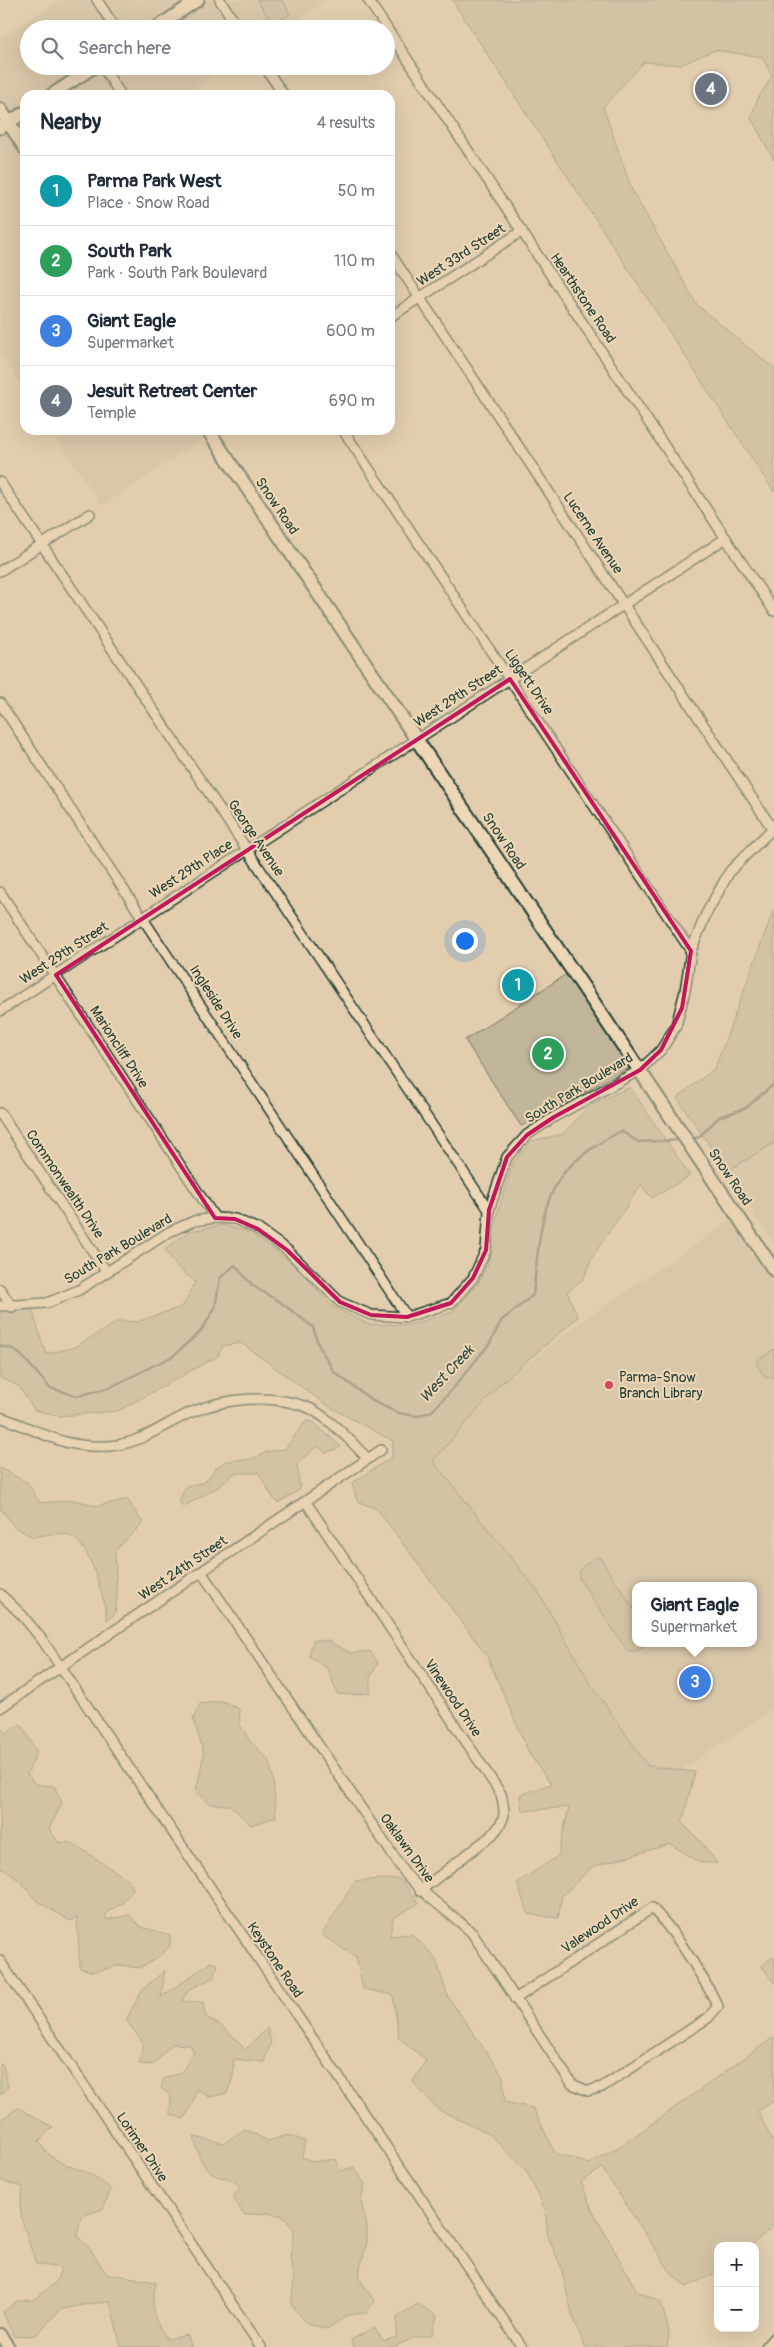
<!DOCTYPE html>
<html lang="en">
<head>
<meta charset="utf-8">
<style>
	body { margin:0; font-family:Pangolin,sans-serif; background:#f2f2f3; color:#1f2937 }
	.controls { position:absolute; right:15px; bottom:15px; display:grid; overflow:hidden; border-radius:10px; box-shadow:0 5px 20px #0002 }
	.controls button { width:45px; height:45px; display:grid; place-items:center; padding:0; border:0; border-bottom:1px solid #e0e1e3; background:#fff; color:#1f2937; font:25px sans-serif }
	.you { position:absolute; left:464px; top:940px; width:18px; height:18px; margin:-12px; border:4px solid #fff; border-radius:50%; background:#1a73e8; box-shadow:0 0 0 8px #1a73e833 }
	.badge { display:grid; place-items:center; width:32px; height:32px; border-radius:50%; background:#111827; color:#fff; font-size:16px; font-weight:700 }
	.pin { position:absolute; translate:-50% -50%; border:2px solid #fff; box-shadow:0 1px 5px #0006 }
	.popup { position:absolute; left:632px; top:1582px; width:125px; height:65px; box-sizing:border-box; display:grid; place-content:center; border-radius:10px; background:#fff; filter:drop-shadow(0 1px 4px #0005); font-size:16px; white-space:nowrap; color:#747a83 }
	.popup b { font-size:19px; color:#1f2937 }
	.popup::after { content:''; position:absolute; left:50%; top:100%; margin-left:-10px; border:10px solid transparent; border-top-color:#fff }
	.list { margin:0; padding:0; list-style:none }
	h2 { display:flex; justify-content:space-between; align-items:center; height:65px; margin:0; padding:0 20px; font-size:21px }
	h2 small { font-size:16px; font-weight:400; color:#747a83 }
	.list li { display:grid; grid-template-columns:32px 1fr auto; gap:15px; align-items:center; box-sizing:border-box; height:70px; padding:0 20px; border-top:1px solid #e0e1e3 }
	.list b { display:block; font-size:19px; white-space:nowrap }
	.list p { margin:0; font-size:16px; white-space:nowrap; color:#747a83 }
	.list em { font-size:16px; font-style:normal; color:#747a83 }
	.icon { flex:none; width:28px; height:28px; fill:none; stroke:currentColor; stroke-width:2; stroke-linecap:round; stroke-linejoin:round }
	.map { position:relative; flex:none; width:774px; height:2347px; overflow:hidden }
	.search { position:absolute; background:#fff; box-shadow:0 5px 20px #0002; left:20px; top:20px; width:375px; height:55px; display:flex; align-items:center; gap:12px; box-sizing:border-box; padding:0 18px; border-radius:28px; color:#747a83; font-size:19px }
	.panel { position:absolute; background:#fff; box-shadow:0 5px 20px #0002; left:20px; top:90px; width:375px; height:345px; border-radius:15px }
	.map>svg:first-child { display:block }
</style>
</head>
<body>
<div class="map">
<svg width="774" height="2347" viewBox="0 0 774 2347">
	<rect width="100%" height="100%" fill="#e2ceae"/>
	<filter id="ink" filterUnits="userSpaceOnUse"><feTurbulence type="fractalNoise" baseFrequency=".02" numOctaves="2"/><feDisplacementMap in="SourceGraphic" scale="10" xChannelSelector="R" yChannelSelector="G"/><feConvolveMatrix kernelMatrix="1 2 1 2 8 2 1 2 1" color-interpolation-filters="sRGB"/></filter>
	<g filter="url(#ink)">
		<g fill="#cebfa2" fill-rule="evenodd">
			<polygon points="61,0 180,0 185,8 198,0 327,0 283,29 29,29 29,66 226,66 196,86 202,95 25,95 25,391 0,353 0,39"/>
			<polygon points="51,430 208,430 211,434 102,506"/>
			<polygon points="774,1121 774,1244 722,1163"/>
			<path d="M 730,1221 L 774,1285 L 774,1708 L 657,1786 L 433,1461 L 498,1386 L 578,1324 ZM 636,1586 L 754,1586 L 754,1643 L 636,1643 Z"/>
		</g>
		<g fill="#c1b69a" stroke="#707a67">
			<polygon points="257,0 282,0 290,14 273,25"/>
			<polygon points="452,0 774,0 774,160 751,118 757,100 772,76 762,57 714,50 681,65 644,62 603,107 632,190 697,305 767,363 774,367 774,492"/>
			<polygon points="774,909 774,1143 727,1171 677,1098 715,1068"/>
			<polygon points="568,973 631,1067 521,1126 465,1040"/>
			<polygon points="630,1087 690,1176 652,1198 641,1185 594,1254 584,1278 567,1292 578,1317 498,1386 433,1461 537,1590 590,1683 648,1766 695,1772 682,1823 702,1843 717,1863 701,1863 670,1844 592,1867 562,1896 558,1918 528,1914 517,1883 558,1856 569,1807 522,1811 520,1795 551,1784 530,1755 487,1656 377,1509 357,1501 352,1483 392,1457 393,1441 328,1406 241,1343 223,1346 218,1356 118,1411 61,1416 34,1410 19,1386 0,1378 0,1310 32,1309 46,1354 75,1347 119,1321 137,1322 183,1306 195,1282 177,1267 165,1249 190,1231 223,1225 252,1233 293,1264 333,1307 368,1324 409,1325 452,1312 478,1284 490,1259 497,1214 513,1163 531,1141 563,1134 590,1105"/>
			<polygon points="774,1349 774,1377 766,1378 757,1366 757,1361"/>
			<polygon points="306,1421 313,1422 341,1447 326,1453 317,1446 297,1464 300,1489 279,1503 273,1498 259,1473 235,1473 218,1487 183,1507 179,1501 186,1486 205,1482 216,1468 226,1461 252,1459 267,1452 285,1449"/>
			<path d="M 0,1468 L 27,1482 L 40,1503 L 74,1500 L 98,1506 L 127,1499 L 143,1523 L 115,1551 L 117,1598 L 115,1614 L 107,1620 C 105,1600 91,1549 74,1538 C 61,1530 47,1535 33,1537 L 14,1527 L 3,1511 L 0,1510 Z"/>
			<path d="M 596,1557 L 600,1558 L 636,1612 L 636,1643 L 650,1643 C 641,1649 637,1653 627,1650 L 580,1580 C 576,1568 588,1563 596,1557 Z"/>
			<polygon points="313,1640 328,1641 351,1653 370,1651 378,1663 370,1678 370,1693 354,1695 337,1694 328,1669 309,1656"/>
			<polygon points="222,1701 239,1709 240,1725 250,1741 268,1759 273,1777 276,1817 251,1825 230,1805 210,1804 196,1792 204,1753 193,1719 200,1704"/>
			<polygon points="21,1724 37,1752 27,1774 35,1784 54,1786 62,1803 49,1829 58,1842 72,1843 130,1881 133,1889 122,1903 106,1913 106,1920 129,1915 141,1927 170,1935 170,1946 156,1959 139,1968 120,1965 94,1972 80,1968 77,1917 70,1921 37,1901 19,1880 0,1867 0,1727 6,1733"/>
			<polygon points="380,1879 400,1879 419,1903 393,1918 390,1936 411,1934 435,1957 448,1997 503,2076 505,2102 533,2108 555,2153 589,2164 625,2143 774,2037 774,2101 758,2111 774,2145 774,2225 751,2246 718,2246 718,2272 686,2287 671,2273 602,2168 581,2182 592,2210 637,2291 661,2302 669,2332 667,2347 585,2347 572,2314 561,2267 548,2236 545,2209 526,2170 489,2134 437,2109 413,2082 426,2060 399,2038 393,1995 363,1989 356,1957 322,1935 355,1881"/>
			<polygon points="771,1958 774,1958 774,1983 762,1966"/>
			<path d="M 211,1962 L 218,1965 L 213,1978 L 188,1990 L 182,2001 L 203,2002 L 206,2017 C 223,2026 234,2035 245,2050 L 267,2028 L 271,2041 L 264,2062 L 234,2059 L 233,2077 L 227,2093 L 209,2097 L 197,2089 L 192,2104 L 184,2119 L 170,2114 L 171,2096 L 161,2088 L 164,2078 L 181,2073 L 194,2052 L 190,2045 L 172,2044 L 153,2065 L 139,2064 L 144,2044 L 126,2020 L 142,1990 L 165,1970 L 161,1997 Z"/>
			<polygon points="0,2064 3,2065 8,2087 0,2095"/>
			<path d="M 18,2108 L 53,2127 L 39,2141 C 50,2162 68,2165 88,2173 C 96,2176 104,2184 111,2189 L 103,2209 L 81,2216 L 77,2236 C 93,2249 95,2259 108,2275 C 127,2275 138,2280 156,2282 C 151,2311 151,2315 167,2339 L 187,2335 L 192,2347 L 121,2347 L 110,2302 L 87,2304 L 60,2310 L 36,2335 L 14,2337 L 3,2312 L 17,2301 L 34,2300 L 56,2282 L 61,2268 L 36,2264 L 22,2220 L 20,2206 L 23,2187 L 0,2180 L 0,2120 Z"/>
			<path d="M 245,2129 L 268,2141 L 288,2135 L 305,2141 L 302,2157 L 313,2162 L 336,2159 L 340,2171 L 354,2167 L 365,2184 L 361,2201 L 367,2226 L 367,2242 L 358,2276 L 374,2301 L 367,2313 L 348,2315 L 327,2329 L 307,2323 L 291,2305 L 294,2280 L 290,2259 L 294,2230 L 283,2216 L 267,2213 L 244,2215 L 233,2197 L 240,2187 C 227,2173 224,2181 213,2174 C 200,2166 197,2150 194,2137 L 224,2143 Z"/>
			<polygon points="418,2304 437,2316 432,2335 413,2338 394,2347 354,2347 351,2340 374,2328 384,2341 397,2337 397,2317"/>
		</g>
		<g fill="none" stroke-linecap="round" stroke-linejoin="round">
			<g stroke="#657160" stroke-width="2.5">
				<polyline points="691,1139 699,1137 719,1117 746,1108 774,1084"/>
				<path d="M 0,1346 L 13,1349 L 22,1356 L 50,1388 L 78,1396 L 111,1387 L 173,1356 L 201,1331 L 215,1308 L 220,1278 L 235,1265 L 253,1286 L 280,1302 L 313,1327 L 318,1344 L 334,1372 L 373,1401 L 398,1413 L 418,1416 L 432,1411 L 450,1392 L 490,1343 L 501,1321 L 533,1295 C 538,1257 538,1206 563,1174 C 575,1158 603,1140 621,1131 L 638,1142 L 683,1140"/>
			</g>
			<defs>
				<g id="minor">
					<polyline points="97,0 116,29"/>
					<polyline points="220,0 239,29"/>
					<polyline points="368,0 774,611"/>
					<polyline points="102,66 121,95"/>
					<polyline points="264,66 284,95"/>
					<polyline points="390,253 772,828"/>
					<polyline points="390,317 522,231"/>
					<polyline points="343,430 691,951"/>
					<polyline points="0,482 489,1210"/>
					<polyline points="0,571 90,514"/>
					<polyline points="0,703 407,1317"/>
					<polyline points="0,892 215,1218"/>
					<polyline points="0,1011 726,538"/>
					<polyline points="0,1113 106,1271"/>
					<polyline points="0,1289 12,1307"/>
					<polyline points="0,1306 47,1303 79,1290 169,1232 194,1221 215,1218 235,1219 258,1229 287,1250 340,1302 371,1315 407,1317 451,1303 473,1278 486,1250 489,1210 507,1157 527,1135 554,1117 640,1070 661,1050 676,1026 685,991 691,951 706,914 730,871 774,827"/>
					<path d="M 0,1417 C 42,1431 61,1449 109,1446 C 141,1444 164,1424 192,1412 C 226,1398 269,1394 304,1406 C 325,1413 353,1443 368,1459"/>
					<path d="M 306,1502 L 501,1794 C 506,1813 506,1820 492,1835 L 420,1891"/>
					<path d="M 202,1573 L 405,1873 C 426,1898 449,1911 472,1933 L 572,2084 L 588,2091 L 602,2087 L 708,2018 L 718,2006 C 700,1972 678,1935 652,1908 L 515,1999"/>
					<polyline points="0,1594 22,1615 43,1641 522,2347"/>
					<polyline points="0,1708 381,1450"/>
					<polyline points="0,1961 261,2347"/>
				</g>
				<polyline id="tertiary" points="0,2334 9,2347"/>
				<g id="secondary">
					<polyline points="154,29 198,0"/>
					<polyline points="51,95 96,66"/>
					<polyline points="0,128 25,112"/>
				</g>
				<g id="primary">
					<polyline points="0,109 25,148"/>
					<polyline points="208,430 774,1270"/>
					<polyline points="768,2347 774,2340"/>
				</g>
			</defs>
			<use href="#minor" stroke="#1f3d34" stroke-width="12"/>
			<use href="#tertiary" stroke="#1f3d34" stroke-width="14"/>
			<use href="#secondary" stroke="#1f3d34" stroke-width="15"/>
			<use href="#primary" stroke="#1f3d34" stroke-width="16"/>
			<use href="#minor" stroke="#eed7b6" stroke-width="9"/>
			<use href="#tertiary" stroke="#eed7b6" stroke-width="10"/>
			<use href="#secondary" stroke="#eed7b6" stroke-width="11"/>
			<use href="#primary" stroke="#eed7b6" stroke-width="12"/>
		</g>
	</g>
	<path d="M0 0H774V2347H0ZM 510,679 L 691,951 L 682,1008 L 661,1050 L 640,1070 L 554,1117 L 527,1135 L 507,1157 L 489,1210 L 486,1250 L 473,1278 L 451,1303 L 407,1317 L 371,1315 L 340,1302 L 287,1250 L 258,1229 L 235,1219 L 215,1218 L 56,975 Z" fill="#e2ceae" fill-opacity=".55" fill-rule="evenodd"/>
	<path fill="none" stroke="#c2185b" stroke-width="4" stroke-linejoin="round" d="M 510,679 L 691,951 L 682,1008 L 661,1050 L 640,1070 L 554,1117 L 527,1135 L 507,1157 L 489,1210 L 486,1250 L 473,1278 L 451,1303 L 407,1317 L 371,1315 L 340,1302 L 287,1250 L 258,1229 L 235,1219 L 215,1218 L 56,975 Z"/>
	<circle fill="#d1495b" stroke="#eed7b6" stroke-width="2" cx="609" cy="1385" r="5"/>
	<g text-anchor="middle" dominant-baseline="central" stroke-width="4" stroke-linejoin="round" paint-order="stroke">
		<g font-size="14" fill="#1f3d34" stroke="#eed7b6">
			<text transform="translate(461 255) rotate(-33)">West 33rd Street</text>
			<text transform="translate(583 298) rotate(56)">Hearthstone Road</text>
			<text transform="translate(277 506) rotate(56)">Snow Road</text>
			<text transform="translate(593 533) rotate(56)">Lucerne Avenue</text>
			<text transform="translate(529 682) rotate(56)">Liggett Drive</text>
			<text transform="translate(458 696) rotate(-33)">West 29th Street</text>
			<text transform="translate(256 838) rotate(56)">George Avenue</text>
			<text transform="translate(504 841) rotate(56)">Snow Road</text>
			<text transform="translate(191 869) rotate(-33)">West 29th Place</text>
			<text transform="translate(64 953) rotate(-33)">West 29th Street</text>
			<text transform="translate(216 1002) rotate(57)">Ingleside Drive</text>
			<text transform="translate(119 1047) rotate(57)">Marioncliff Drive</text>
			<text transform="translate(579 1088) rotate(-31)">South Park Boulevard</text>
			<text transform="translate(730 1177) rotate(56)">Snow Road</text>
			<text transform="translate(65 1184) rotate(56)">Commonwealth Drive</text>
			<text transform="translate(118 1249) rotate(-31)">South Park Boulevard</text>
			<text transform="translate(183 1568) rotate(-34)">West 24th Street</text>
			<text transform="translate(453 1698) rotate(56)">Vinewood Drive</text>
			<text transform="translate(407 1848) rotate(54)">Oaklawn Drive</text>
			<text transform="translate(600 1925) rotate(-34)">Valewood Drive</text>
			<text transform="translate(275 1960) rotate(56)">Keystone Road</text>
			<text transform="translate(142 2147) rotate(56)">Lorimer Drive</text>
		</g>
		<g font-size="14" fill="#1f3d34" stroke="#eed7b6" text-anchor="start">
			<text x="619" y="1377">Parma-Snow<tspan x="619" dy="16">Branch Library</tspan></text>
		</g>
		<g font-size="15" font-style="italic" fill="#314a3f" stroke="#eed7b6">
			<text transform="translate(447 1374) rotate(-47)">West Creek</text>
		</g>
	</g>
</svg>
<div class="controls">
<button>+</button>
<button>−</button>
</div>
<div class="you"></div>
<div class="pin badge" style="left:518px;top:985px;background:#0f9aa8">1</div>
<div class="pin badge" style="left:548px;top:1054px;background:#2e9e5b">2</div>
<div class="pin badge" style="left:695px;top:1682px;background:#3f7fe0">3</div>
<div class="popup"><b>Giant Eagle</b>Supermarket</div>
<div class="pin badge" style="left:711px;top:89px;background:#6b7280">4</div>
<div class="search"><svg class="icon" aria-label="search" viewBox="0 0 24 24"><circle cx="10" cy="10" r="6"/><path d="M15 15l6 6"/></svg>Search here</div>
<section class="panel">
<h2>Nearby<small>4 results</small></h2>
<ul class="list">
<li><span class="badge" style="background:#0f9aa8">1</span><div><b>Parma Park West</b><p>Place · Snow Road</p></div><em>50 m</em></li>
<li><span class="badge" style="background:#2e9e5b">2</span><div><b>South Park</b><p>Park · South Park Boulevard</p></div><em>110 m</em></li>
<li><span class="badge" style="background:#3f7fe0">3</span><div><b>Giant Eagle</b><p>Supermarket</p></div><em>600 m</em></li>
<li><span class="badge" style="background:#6b7280">4</span><div><b>Jesuit Retreat Center</b><p>Temple</p></div><em>690 m</em></li>
</ul>
</section>
</div>
</body>
</html>
